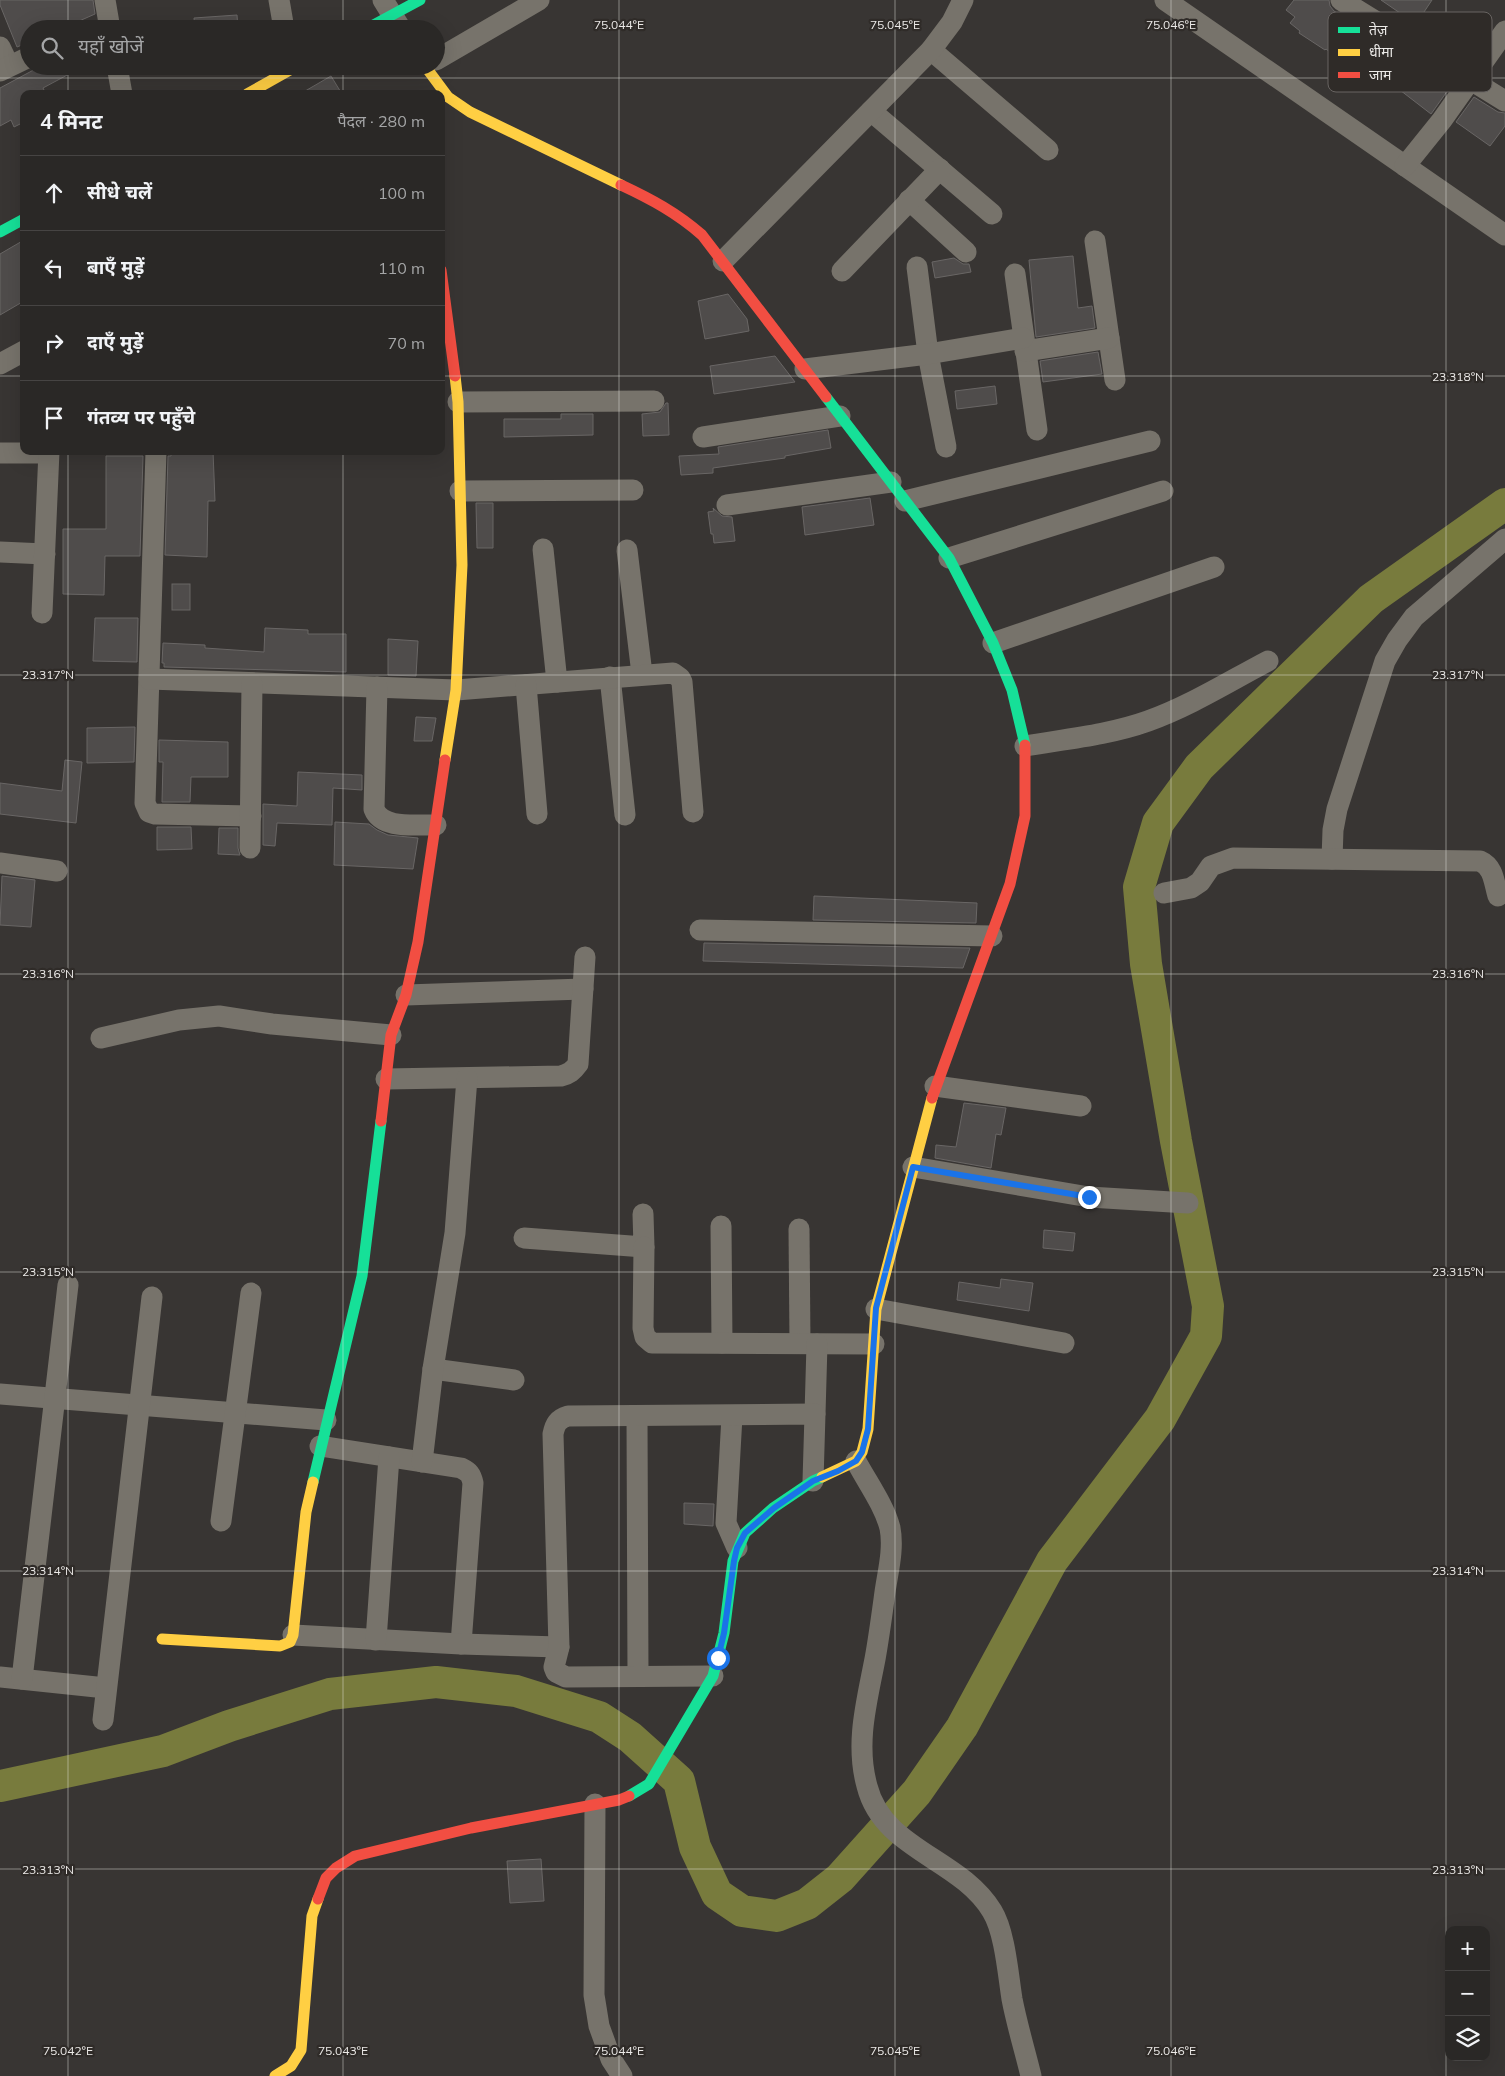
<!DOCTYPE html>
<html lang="hi">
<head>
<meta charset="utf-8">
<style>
	body { margin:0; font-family:Mulish,"Noto Sans Devanagari",sans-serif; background:#363432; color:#f1f3f6 }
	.controls { position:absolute; right:15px; bottom:15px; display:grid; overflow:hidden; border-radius:10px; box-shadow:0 5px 20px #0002 }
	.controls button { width:45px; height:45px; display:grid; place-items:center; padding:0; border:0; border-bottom:1px solid #464443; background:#2a2826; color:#f1f3f6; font:25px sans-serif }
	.stop { position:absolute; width:15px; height:15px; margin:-11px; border:4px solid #1a73e8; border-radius:50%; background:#fff }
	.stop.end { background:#1a73e8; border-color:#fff; box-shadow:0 1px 5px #0008 }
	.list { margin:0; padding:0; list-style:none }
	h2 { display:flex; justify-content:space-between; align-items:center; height:65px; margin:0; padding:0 20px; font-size:21px }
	h2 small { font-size:16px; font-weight:400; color:#a5a6a7 }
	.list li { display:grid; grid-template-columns:32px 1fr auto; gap:15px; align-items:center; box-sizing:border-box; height:75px; padding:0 20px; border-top:1px solid #464443 }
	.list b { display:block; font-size:19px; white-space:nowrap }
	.list em { font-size:16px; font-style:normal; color:#a5a6a7 }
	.icon { flex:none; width:28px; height:28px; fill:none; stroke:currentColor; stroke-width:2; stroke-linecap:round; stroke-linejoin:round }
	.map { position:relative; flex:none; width:1505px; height:2076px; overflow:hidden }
	.search { position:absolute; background:#2a2826; box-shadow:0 5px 20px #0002; left:20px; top:20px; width:425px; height:55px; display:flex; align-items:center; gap:12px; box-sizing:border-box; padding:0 18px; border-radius:28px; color:#a5a6a7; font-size:19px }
	.panel { position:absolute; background:#2a2826; box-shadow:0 5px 20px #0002; left:20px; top:90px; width:425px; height:365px; border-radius:10px }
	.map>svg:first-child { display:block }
</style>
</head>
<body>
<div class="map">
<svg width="1505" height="2076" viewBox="0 0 1505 2076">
	<rect width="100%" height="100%" fill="#383533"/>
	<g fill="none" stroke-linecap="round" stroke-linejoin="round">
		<polyline stroke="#787b3d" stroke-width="32" points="0,1786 163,1751 229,1726 330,1694 436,1682 516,1691 599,1717 630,1737 679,1781 695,1847 717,1894 742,1911 777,1916 807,1904 840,1878 917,1792 962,1727 1052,1561 1160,1419 1206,1336 1208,1306 1176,1141 1146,964 1139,887 1158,823 1199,767 1371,599 1505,504"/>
	</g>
	<g fill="#4f4c4b" stroke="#696665">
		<polygon points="0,0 93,0 95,14 61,29 29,29 29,42 17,47 0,5"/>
		<polygon points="1294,0 1329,0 1330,6 1334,11 1405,54 1424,70 1426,67 1453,83 1431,114 1374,70 1372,73 1361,64 1359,67 1347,57 1343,62 1326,49 1325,50 1299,33 1300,31 1290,23 1295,17 1286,10"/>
		<polygon points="1381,0 1432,0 1416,24"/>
		<polygon points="237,15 238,29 195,29 194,18"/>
		<polygon points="41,66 84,66 43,88 46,94 24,94 24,122 14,127 11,120 0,126 0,88"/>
		<polygon points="331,76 342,94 300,94"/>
		<polygon points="1474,97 1498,112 1505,113 1505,126 1490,146 1456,122"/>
		<polygon points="24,240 24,301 0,315 0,254"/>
		<polygon points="1073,256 1078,308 1092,306 1095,328 1036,337 1029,260"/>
		<polygon points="954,258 963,264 969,264 971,272 935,278 932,262"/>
		<polygon points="728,294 747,319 749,331 705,339 698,301"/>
		<polygon points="1098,352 1102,374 1043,382 1040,361"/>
		<polygon points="775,356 795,382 714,394 710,366"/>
		<polygon points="995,386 997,404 957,409 955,391"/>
		<polygon points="666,403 668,403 669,435 643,436 642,414 660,412"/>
		<polygon points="561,414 593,414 593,435 504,437 504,419 561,419"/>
		<polygon points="828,430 831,448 785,456 785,458 713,468 713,473 681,475 679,456 719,454 718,447"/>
		<polygon points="171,451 213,451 215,501 208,501 207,557 165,555 168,456 171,456"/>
		<polygon points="106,456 143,456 140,556 105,556 104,595 63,594 63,529 106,529"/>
		<polygon points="870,498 874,525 805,535 802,507"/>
		<polygon points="476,503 493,503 493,548 477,548"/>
		<polygon points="713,508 722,516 732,517 735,541 714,543 713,534 711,534 708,512 714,511"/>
		<rect x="172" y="584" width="18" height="26"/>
		<polygon points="95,618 138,618 137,662 93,661"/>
		<polygon points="265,628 308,630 308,634 346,634 346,672 164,667 164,663 162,663 163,643 205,645 205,648 264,652"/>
		<polygon points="388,639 418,641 416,676 388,675"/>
		<polygon points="416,717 436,718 432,741 414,741"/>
		<polygon points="135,727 134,762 87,763 87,728"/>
		<polygon points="159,740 228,742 228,777 191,777 190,802 162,802 163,762 159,762"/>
		<polygon points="65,760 82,762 76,823 0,814 0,783 62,791"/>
		<polygon points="298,772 362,775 362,790 333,788 332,825 277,823 275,846 263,845 263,804 297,806"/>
		<polygon points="335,822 369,824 377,830 388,835 418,838 413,869 334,865"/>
		<polygon points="157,827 191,827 192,849 157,850"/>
		<polygon points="219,828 238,828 238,848 240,855 218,854"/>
		<polygon points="2,876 35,880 31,927 0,925"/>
		<polygon points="814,896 977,903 976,923 813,920"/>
		<polygon points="704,943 970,948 963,968 703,961"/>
		<polygon points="964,1103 1006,1108 1001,1135 996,1134 991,1168 935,1158 936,1145 956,1147"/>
		<polygon points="1044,1230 1075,1233 1073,1251 1043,1248"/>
		<polygon points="1001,1279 1033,1283 1029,1311 957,1300 959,1282 1000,1288"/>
		<polygon points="684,1503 714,1504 713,1526 684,1524"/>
		<polygon points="541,1859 544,1901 510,1903 507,1861"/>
	</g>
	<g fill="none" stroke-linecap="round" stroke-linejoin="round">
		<g stroke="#77736b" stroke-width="21">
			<polyline points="105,0 110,29"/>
			<polyline points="279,0 284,29"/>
			<polyline points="383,0 401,29"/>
			<polyline points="1165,0 1505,235"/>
			<polyline points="1341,0 1505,101"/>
			<polyline points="0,47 9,66"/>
			<polyline points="931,50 1048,150"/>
			<polyline points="436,60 539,0"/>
			<polyline points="117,66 122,94"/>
			<polyline points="0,71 29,57"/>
			<polyline points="871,111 992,214"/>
			<polyline points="1405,166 1442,120 1505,31"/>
			<polyline points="909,200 966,252"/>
			<polyline points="1095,241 1115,380"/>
			<polyline points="723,261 931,50 952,22 963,0"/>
			<polyline points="917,267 928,354 946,447"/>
			<polyline points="842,271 940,169"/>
			<polyline points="1015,274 1037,430"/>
			<polyline points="1025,351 1109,338"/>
			<polyline points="0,364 24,351"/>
			<polyline points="805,369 928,354 1023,338"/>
			<polyline points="458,402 654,401"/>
			<polyline points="703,437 840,416"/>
			<polyline points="156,451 145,803 149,812 155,814 251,816"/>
			<polyline points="0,453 49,453"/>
			<polyline points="460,491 633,490"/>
			<polyline points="905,501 1150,441"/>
			<polyline points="727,505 891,482"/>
			<polyline points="543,549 557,682"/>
			<polyline points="627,550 642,674"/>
			<polyline points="0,552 45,554"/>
			<polyline points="949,558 1163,491"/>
			<polyline points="42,613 49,451"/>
			<polyline points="993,643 1214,567"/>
			<polyline points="610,677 625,815"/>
			<polyline points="149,679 456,690 673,673 680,678 682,682 693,812"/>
			<polyline points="526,685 537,814"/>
			<path d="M 377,687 L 374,809 C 382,830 417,824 436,825"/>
			<path d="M 1025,746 C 1066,739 1109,735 1148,721 C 1190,706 1228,682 1268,661"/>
			<polyline points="250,848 252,683"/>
			<polyline points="1332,859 1333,830 1337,809 1385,661 1397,640 1414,617 1505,539"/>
			<polyline points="0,863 57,871"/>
			<path d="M 1164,893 L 1191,888 L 1200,882 L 1211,866 L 1233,858 L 1480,861 C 1494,867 1494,883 1498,896"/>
			<polyline points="700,930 992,936"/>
			<polyline points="406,995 583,989"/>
			<polyline points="101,1038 179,1020 219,1016 272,1024 391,1035"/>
			<path d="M 386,1079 L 561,1076 C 569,1074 573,1071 578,1064 L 585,957"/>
			<polyline points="935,1086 1081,1106"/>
			<polyline points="913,1167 1089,1197 1188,1203"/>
			<polyline points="721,1226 722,1343"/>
			<polyline points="799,1229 800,1343"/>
			<polyline points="524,1238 644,1247 643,1214"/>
			<polyline points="644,1247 643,1328 645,1337 652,1343 874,1344"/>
			<polyline points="876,1309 1064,1343"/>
			<polyline points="433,1369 514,1380"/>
			<polyline points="0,1394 326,1420"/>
			<polyline points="815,1414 817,1344"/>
			<polyline points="637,1416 638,1676"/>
			<polyline points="732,1416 726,1523 737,1548"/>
			<path d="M 320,1446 L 461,1468 C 469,1472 471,1474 473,1483 L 461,1644"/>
			<path d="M 856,1461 C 867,1482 884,1505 890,1528 C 894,1549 888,1571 885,1592 C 882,1614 879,1637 875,1659 C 867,1701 855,1743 867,1786 C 883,1850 960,1858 992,1911 C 1005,1932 1008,1974 1012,1999 C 1017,2025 1025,2051 1031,2076"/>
			<polyline points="422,1462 433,1369 455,1233 467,1078"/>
			<polyline points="221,1521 251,1293"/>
			<polyline points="293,1635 461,1644 559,1647"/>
			<polyline points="376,1640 389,1457"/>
			<path d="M 713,1676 L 566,1677 L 556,1672 L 554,1667 L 559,1647 L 553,1434 C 555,1424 558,1419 568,1416 L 815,1414 L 813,1481"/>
			<polyline points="0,1677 106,1688"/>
			<polyline points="22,1679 68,1285"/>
			<polyline points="103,1720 152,1297"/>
			<polyline points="595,1804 594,1995 599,2026 611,2059 622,2076"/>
		</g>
		<g stroke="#16e098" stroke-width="11">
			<polyline points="366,29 420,0"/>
			<polyline points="0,232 24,219"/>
			<polyline points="826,397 949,558 993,643 1012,690 1025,745"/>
			<polyline points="313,1482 362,1276 381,1121"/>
			<polyline points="629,1796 649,1784 713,1676 724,1633 733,1561 745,1533 773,1508 813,1481 822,1477"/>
		</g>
		<g stroke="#ffcf43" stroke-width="11">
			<polyline points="425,66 448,97 470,112 621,185"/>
			<polyline points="247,94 297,66"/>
			<polyline points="445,760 456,690 462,565 458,402 455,376"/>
			<polyline points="822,1477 856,1461 862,1452 868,1429 876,1309 932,1098"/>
			<polyline points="162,1639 280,1646 290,1642 293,1635 306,1512 313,1482"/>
			<polyline points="275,2076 291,2066 301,2050 312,1916 318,1899"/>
		</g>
		<g stroke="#f24e42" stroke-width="11">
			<path d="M 621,185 C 651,199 677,213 702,235 L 826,397"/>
			<polyline points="441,270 455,376"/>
			<polyline points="932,1098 1010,884 1025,816 1025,745"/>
			<polyline points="381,1121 391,1035 406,995 418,942 445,760"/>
			<polyline points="318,1899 326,1878 336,1868 355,1856 471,1828 619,1800 629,1796"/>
		</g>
	</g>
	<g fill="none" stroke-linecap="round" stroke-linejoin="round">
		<polyline stroke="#1a73e8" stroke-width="6" points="718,1658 724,1633 734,1561 737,1548 745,1533 774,1508 813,1481 838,1471 856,1461 862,1452 868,1429 876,1308 913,1167 1089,1197"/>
	</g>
	<path fill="none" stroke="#eceae8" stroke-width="1" stroke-opacity="0.45" d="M 68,0 L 68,29M 343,0 L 343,29M 619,0 L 619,2076M 895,0 L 895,2076M 1171,0 L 1171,2076M 1446,0 L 1446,2076M 68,66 L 68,94M 343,66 L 343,94M 0,78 L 1505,78M 0,376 L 24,376M 441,376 L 1505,376M 68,451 L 68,2076M 343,451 L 343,2076M 0,675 L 1505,675M 0,974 L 1505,974M 0,1272 L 1505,1272M 0,1571 L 1505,1571M 0,1869 L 1505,1869"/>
	<rect x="1328" y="12" width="164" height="80" rx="8" fill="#2f2b28" stroke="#686462" stroke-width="1"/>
	<rect x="1338" y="27" width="22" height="6" fill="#16e098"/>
	<rect x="1338" y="49" width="22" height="7" fill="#ffcf43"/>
	<rect x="1338" y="72" width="22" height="6" fill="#f24e42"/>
	<g font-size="14" fill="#eceae8">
		<text x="1369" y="35">तेज़</text>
		<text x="1369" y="57">धीमा</text>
		<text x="1369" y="80">जाम</text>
	</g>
	<g font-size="12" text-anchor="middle" fill="#eceae8" stroke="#2f2b28" stroke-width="4.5" stroke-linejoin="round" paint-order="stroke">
		<text x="619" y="29">75.044°E</text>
		<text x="895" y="29">75.045°E</text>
		<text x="1171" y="29">75.046°E</text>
		<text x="1458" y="381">23.318°N</text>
		<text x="48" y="679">23.317°N</text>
		<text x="1458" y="679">23.317°N</text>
		<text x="48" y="978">23.316°N</text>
		<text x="1458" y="978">23.316°N</text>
		<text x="48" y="1276">23.315°N</text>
		<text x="1458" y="1276">23.315°N</text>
		<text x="48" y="1575">23.314°N</text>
		<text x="1458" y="1575">23.314°N</text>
		<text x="48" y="1874">23.313°N</text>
		<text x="1458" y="1874">23.313°N</text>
		<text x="68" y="2055">75.042°E</text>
		<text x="343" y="2055">75.043°E</text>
		<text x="619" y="2055">75.044°E</text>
		<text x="895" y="2055">75.045°E</text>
		<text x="1171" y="2055">75.046°E</text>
	</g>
</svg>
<div class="controls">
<button>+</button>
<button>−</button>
<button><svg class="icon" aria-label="layers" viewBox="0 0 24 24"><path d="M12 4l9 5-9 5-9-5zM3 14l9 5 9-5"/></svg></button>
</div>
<div class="stop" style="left:718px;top:1658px"></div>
<div class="stop end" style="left:1089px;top:1197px"></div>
<div class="search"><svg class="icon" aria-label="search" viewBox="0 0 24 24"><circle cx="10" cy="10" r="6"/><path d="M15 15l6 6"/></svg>यहाँ खोजें</div>
<section class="panel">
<h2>4 मिनट<small>पैदल · 280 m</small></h2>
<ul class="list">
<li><svg class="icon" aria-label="ahead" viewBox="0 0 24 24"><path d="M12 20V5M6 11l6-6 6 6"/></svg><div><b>सीधे चलें</b></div><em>100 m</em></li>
<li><svg class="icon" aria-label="left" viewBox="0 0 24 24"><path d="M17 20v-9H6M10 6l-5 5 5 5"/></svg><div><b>बाएँ मुड़ें</b></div><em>110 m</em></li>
<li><svg class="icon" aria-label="right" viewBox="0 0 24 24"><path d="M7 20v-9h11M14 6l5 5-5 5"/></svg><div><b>दाएँ मुड़ें</b></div><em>70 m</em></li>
<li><svg class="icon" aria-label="arrive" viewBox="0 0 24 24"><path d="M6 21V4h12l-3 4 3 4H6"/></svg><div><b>गंतव्य पर पहुँचे</b></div></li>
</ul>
</section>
</div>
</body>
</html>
